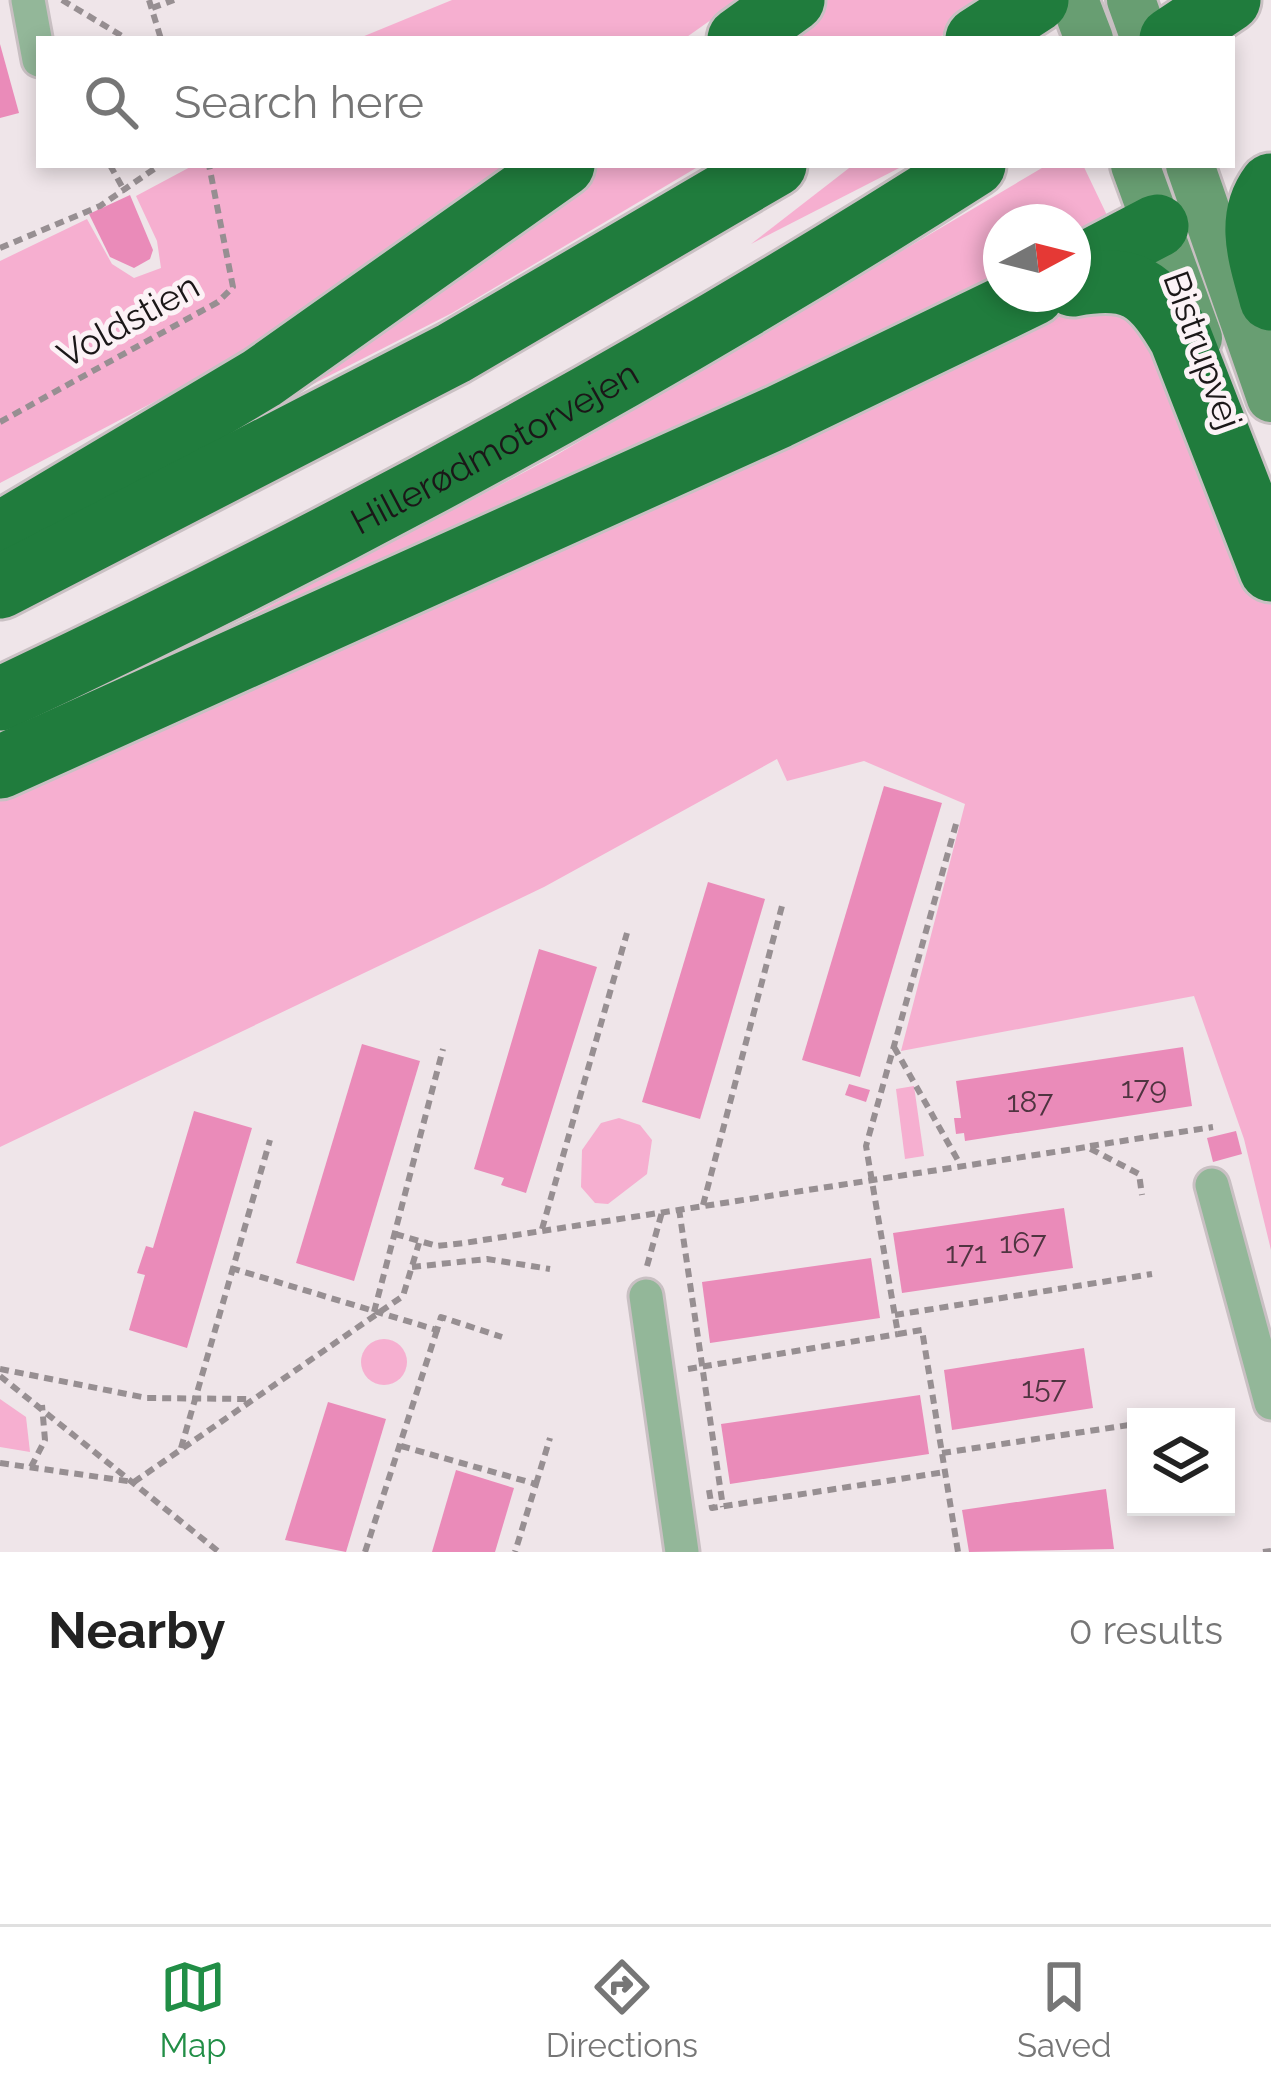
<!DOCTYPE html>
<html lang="en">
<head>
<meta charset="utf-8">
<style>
	body { margin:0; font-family:Raleway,sans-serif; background:#f6f6f6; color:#222 }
	.controls { position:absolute; right:36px; bottom:36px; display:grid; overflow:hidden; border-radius:0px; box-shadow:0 6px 18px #0003 }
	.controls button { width:108px; height:108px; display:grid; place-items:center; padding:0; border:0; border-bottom:3px solid #e0e0e0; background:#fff; color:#222; font:60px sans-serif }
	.compass { position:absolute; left:983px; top:204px; width:108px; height:108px; border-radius:50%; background:#fff; box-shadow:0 6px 18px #0003; rotate:83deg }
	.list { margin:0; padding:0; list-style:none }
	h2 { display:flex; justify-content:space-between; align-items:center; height:156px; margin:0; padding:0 48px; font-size:51px }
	h2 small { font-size:39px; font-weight:400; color:#767676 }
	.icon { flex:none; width:66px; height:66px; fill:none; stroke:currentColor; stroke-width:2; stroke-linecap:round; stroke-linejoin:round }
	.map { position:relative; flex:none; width:1271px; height:1552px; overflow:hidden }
	.search { position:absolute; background:#fff; box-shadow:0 6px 18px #0003; left:36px; right:36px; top:36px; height:132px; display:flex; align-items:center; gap:30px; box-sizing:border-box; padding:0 42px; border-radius:0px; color:#767676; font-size:45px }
	.sheet { height:372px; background:#fff }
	nav { display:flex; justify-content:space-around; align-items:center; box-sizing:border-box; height:168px; border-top:3px solid #e0e0e0; background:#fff; font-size:33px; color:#767676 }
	nav a { display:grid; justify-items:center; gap:6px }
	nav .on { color:#218e46 }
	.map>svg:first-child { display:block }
</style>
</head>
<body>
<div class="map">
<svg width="1271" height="1552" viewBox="0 0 1271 1552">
	<rect width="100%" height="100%" fill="#efe5e9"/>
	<g fill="#f6afd0">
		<polygon points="452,0 739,0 684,39 357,39"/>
		<polygon points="815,0 1016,0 935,39 762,39"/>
		<polygon points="194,165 507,165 232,361 0,483 0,261 87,219 112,264 134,278 161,268 157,241 136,196"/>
		<polygon points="590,165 701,165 452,313 149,468"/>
		<polygon points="853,165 905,165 751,244"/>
		<polygon points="1047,165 1083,165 1115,232 1073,252 1073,222 1001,222 1001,286 0,748 553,457"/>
		<polygon points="1094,301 1157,325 1271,604 1271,1250 1244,1139 1194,996 901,1051 965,804 864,761 787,781 777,759 544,887 0,1147 0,790 123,740"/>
		<polygon points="914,1086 924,1156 905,1159 896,1089"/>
		<polygon points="619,1118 640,1125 652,1140 647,1174 608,1204 595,1203 581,1187 582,1150 601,1123"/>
		<circle cx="384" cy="1362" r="23"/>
		<polygon points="0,1399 26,1417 30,1452 0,1447"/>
	</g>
	<g fill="#ea8bb9">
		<polygon points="0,44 19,113 0,118"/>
		<polygon points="130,195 153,250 150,259 134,268 110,257 89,214"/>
		<polygon points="884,786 942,803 860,1077 802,1060"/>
		<polygon points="708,882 765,899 700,1119 642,1102"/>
		<polygon points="539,949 597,967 526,1193 501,1185 504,1178 474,1169"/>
		<polygon points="362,1044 420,1061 354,1281 296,1263"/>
		<polygon points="1183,1047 1192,1106 965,1141 964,1133 956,1134 954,1118 961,1118 956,1081"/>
		<polygon points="849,1084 870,1090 866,1102 845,1095"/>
		<polygon points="194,1111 252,1128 187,1348 129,1330 145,1275 137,1273 146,1246 153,1248"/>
		<polygon points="1236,1131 1242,1154 1213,1162 1207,1138"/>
		<polygon points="1064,1208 1073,1268 902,1293 893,1233"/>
		<polygon points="871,1258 880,1318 710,1343 702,1282"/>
		<polygon points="1084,1348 1093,1408 952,1430 944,1370"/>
		<polygon points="920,1395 929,1454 730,1484 721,1424"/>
		<polygon points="328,1402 386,1419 346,1552 285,1540"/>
		<polygon points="456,1470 514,1488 495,1552 432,1552"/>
		<polygon points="1106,1489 1114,1549 969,1552 962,1510"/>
	</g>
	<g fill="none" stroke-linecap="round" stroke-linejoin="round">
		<defs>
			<g id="minor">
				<polyline points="28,0 39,60"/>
				<polyline points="1212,1185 1271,1403"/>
				<polyline points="646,1296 682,1552"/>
			</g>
			<g id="secondary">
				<polyline points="1074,0 1089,39"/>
				<polyline points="1131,0 1145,39"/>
				<polyline points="1135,165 1198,338"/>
				<polyline points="1190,165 1271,398"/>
			</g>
			<g id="motorway">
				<polyline points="739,39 793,0"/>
				<polyline points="977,39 1037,0"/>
				<polyline points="1171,39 1229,0"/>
				<path d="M 1271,185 C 1245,220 1261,260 1271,299"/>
				<polyline points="1073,270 1157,226"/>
				<path d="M 1073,285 C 1133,274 1152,288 1181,339 L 1271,570"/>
				<polyline points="0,534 262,378 563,165"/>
				<polyline points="0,587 454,353 775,165"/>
				<path id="s1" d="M 0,699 C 335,542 663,364 974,165"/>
				<polyline points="0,767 778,417 1033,294"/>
			</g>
		</defs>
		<use href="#minor" stroke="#c9c0c3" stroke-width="39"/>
		<use href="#secondary" stroke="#c9c0c3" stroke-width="54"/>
		<use href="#motorway" stroke="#c9c0c3" stroke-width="69"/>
		<g stroke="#978f92" stroke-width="6" stroke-dasharray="9 6" stroke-linecap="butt">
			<polyline points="62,0 127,39"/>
			<polyline points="149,0 161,39"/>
			<polyline points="152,8 174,0"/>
			<polyline points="110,165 125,192"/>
			<polyline points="0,248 100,206 160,165"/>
			<polyline points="0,422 218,302 233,287 209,165"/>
			<polyline points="956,824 866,1146 898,1334 922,1330 958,1552"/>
			<polyline points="894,1047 960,1164"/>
			<polyline points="1090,1146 1213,1127"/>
			<polyline points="703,1205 782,906"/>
			<polyline points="679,1209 723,1507"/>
			<polyline points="542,1229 627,933"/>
			<polyline points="395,1234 437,1246 464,1243 1087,1147 1139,1174 1142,1195"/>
			<polyline points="647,1266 662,1212"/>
			<polyline points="412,1267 487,1259 550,1269"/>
			<polyline points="231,1268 437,1330 441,1317 502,1337"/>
			<polyline points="374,1312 443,1049"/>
			<polyline points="895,1315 1152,1274"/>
			<polyline points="0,1369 147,1398 250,1399"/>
			<polyline points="688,1369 898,1334"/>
			<polyline points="0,1376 219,1552"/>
			<polyline points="401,1446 536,1484 515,1552"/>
			<polyline points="181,1448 270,1140"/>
			<polyline points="942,1453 1136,1424"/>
			<polyline points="0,1463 134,1482 403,1296 419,1243"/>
			<polyline points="31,1467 45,1440 42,1405"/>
			<polyline points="536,1484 550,1438"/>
			<polyline points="709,1490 712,1508 945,1472"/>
			<polyline points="365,1552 437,1330"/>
			<polyline points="1263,1552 1271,1551"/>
		</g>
		<use href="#minor" stroke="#93b799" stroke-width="33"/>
		<use href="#secondary" stroke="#689e72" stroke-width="48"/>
		<use href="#motorway" stroke="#207c3d" stroke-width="63"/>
	</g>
	<g text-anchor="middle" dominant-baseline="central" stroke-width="10" stroke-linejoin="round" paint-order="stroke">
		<g font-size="30" fill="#4f3440">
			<text x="1144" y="1087">179</text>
			<text x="1030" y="1101">187</text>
			<text x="1023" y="1242">167</text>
			<text x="966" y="1252">171</text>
			<text x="1044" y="1387">157</text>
		</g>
		<g font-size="36" fill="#1b1718" stroke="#fcf2f6">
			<text transform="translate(128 320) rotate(-29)">Voldstien</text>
			<text transform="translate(1203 350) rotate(70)">Bistrupvej</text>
			<text stroke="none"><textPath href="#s1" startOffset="555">Hillerødmotorvejen</textPath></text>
		</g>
	</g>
</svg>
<div class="controls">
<button><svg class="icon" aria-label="layers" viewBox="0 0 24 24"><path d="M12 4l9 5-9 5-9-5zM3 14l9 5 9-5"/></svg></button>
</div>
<svg class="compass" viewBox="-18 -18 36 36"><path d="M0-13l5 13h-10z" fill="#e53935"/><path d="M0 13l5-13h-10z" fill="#767676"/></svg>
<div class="search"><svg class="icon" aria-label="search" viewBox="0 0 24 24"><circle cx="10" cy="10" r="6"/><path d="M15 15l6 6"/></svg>Search here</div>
</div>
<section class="sheet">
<h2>Nearby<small>0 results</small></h2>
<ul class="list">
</ul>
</section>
<nav>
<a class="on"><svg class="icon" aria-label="map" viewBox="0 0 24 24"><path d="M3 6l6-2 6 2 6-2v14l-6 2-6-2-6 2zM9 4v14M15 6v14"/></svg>Map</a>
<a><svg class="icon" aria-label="directions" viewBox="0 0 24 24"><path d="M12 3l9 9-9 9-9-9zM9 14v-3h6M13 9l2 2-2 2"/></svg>Directions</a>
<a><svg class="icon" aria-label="saved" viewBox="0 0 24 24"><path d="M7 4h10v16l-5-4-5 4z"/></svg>Saved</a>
</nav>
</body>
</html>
